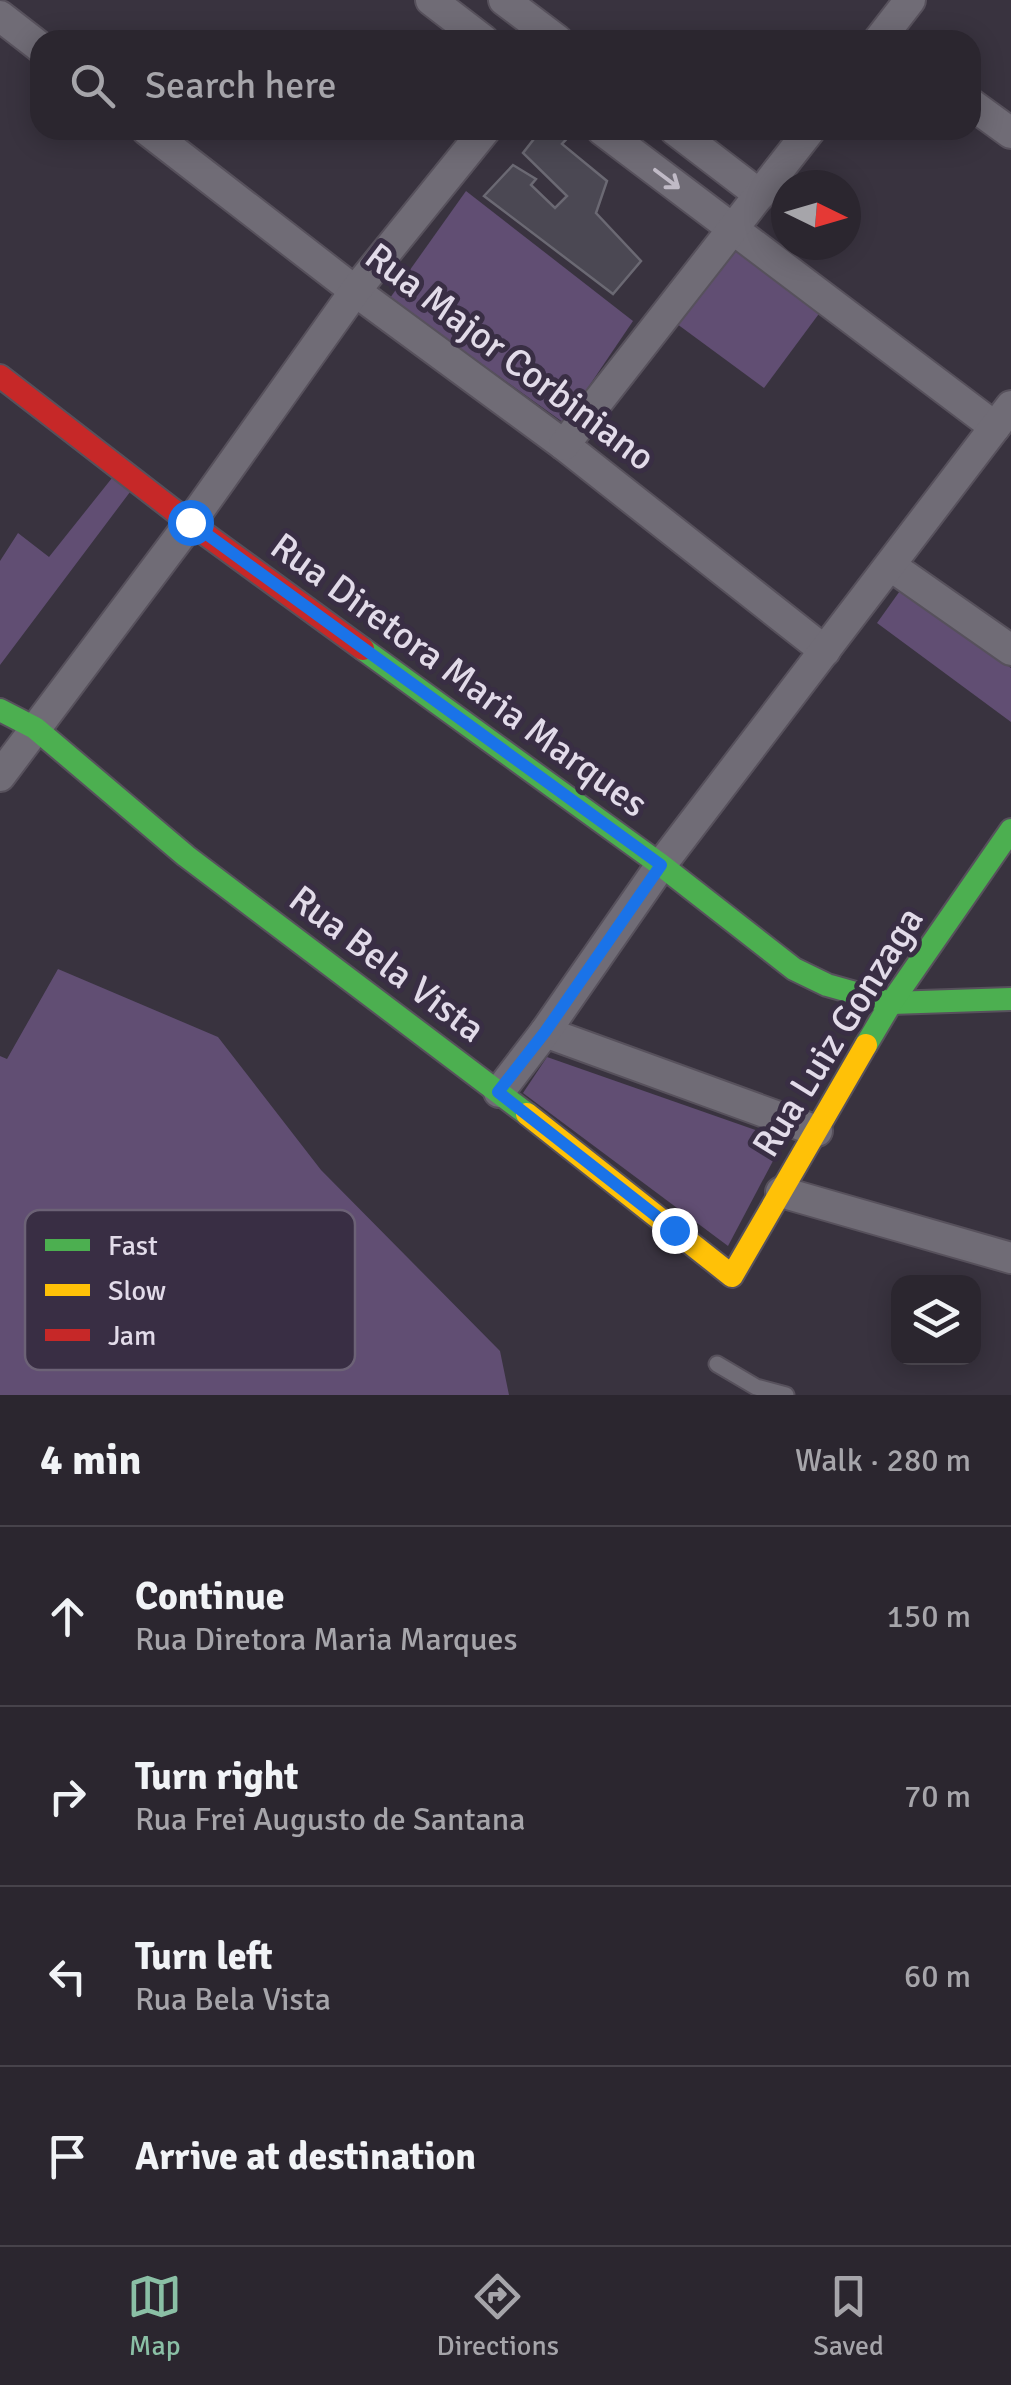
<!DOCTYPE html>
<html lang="en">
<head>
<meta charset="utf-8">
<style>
	body { margin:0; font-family:Signika,sans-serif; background:#332e37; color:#f1f3f6 }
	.controls { position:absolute; right:30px; bottom:30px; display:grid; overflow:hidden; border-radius:20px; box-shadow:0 5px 25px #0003 }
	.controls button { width:90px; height:90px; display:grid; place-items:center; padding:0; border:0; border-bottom:2px solid #47434b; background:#2b262f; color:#f1f3f6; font:50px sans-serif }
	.compass { position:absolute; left:771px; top:170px; width:90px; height:90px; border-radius:50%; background:#2b262f; box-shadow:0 5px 25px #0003; rotate:95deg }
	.stop { position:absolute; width:30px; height:30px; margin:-22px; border:8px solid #1a73e8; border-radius:50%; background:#fff }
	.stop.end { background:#1a73e8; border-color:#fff; box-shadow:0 2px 10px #0008 }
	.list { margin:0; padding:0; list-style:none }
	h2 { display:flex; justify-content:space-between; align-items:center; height:130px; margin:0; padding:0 40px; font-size:42px }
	h2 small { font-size:32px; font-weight:400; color:#a6a5aa }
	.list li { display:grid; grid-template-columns:65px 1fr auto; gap:30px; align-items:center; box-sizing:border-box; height:180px; padding:0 40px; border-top:2px solid #47434b }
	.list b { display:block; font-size:38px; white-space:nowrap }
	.list p { margin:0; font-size:32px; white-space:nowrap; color:#a6a5aa }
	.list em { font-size:32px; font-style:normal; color:#a6a5aa }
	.icon { flex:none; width:55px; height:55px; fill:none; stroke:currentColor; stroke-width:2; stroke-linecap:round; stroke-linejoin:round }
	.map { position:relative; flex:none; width:1011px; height:1395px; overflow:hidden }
	.search { position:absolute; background:#2b262f; box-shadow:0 5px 25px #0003; left:30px; right:30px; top:30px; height:110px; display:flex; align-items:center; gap:25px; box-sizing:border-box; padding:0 35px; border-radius:30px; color:#a6a5aa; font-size:38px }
	.sheet { height:850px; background:#2b262f }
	nav { display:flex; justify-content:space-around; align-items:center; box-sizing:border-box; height:140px; border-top:2px solid #47434b; background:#2b262f; font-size:28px; color:#a6a5aa }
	nav a { display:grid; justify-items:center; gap:5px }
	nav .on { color:#8abfa5 }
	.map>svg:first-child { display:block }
</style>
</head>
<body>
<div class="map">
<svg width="1011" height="1395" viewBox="0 0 1011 1395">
	<rect width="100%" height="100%" fill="#39333f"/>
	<g fill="#614e73">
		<polygon points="466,191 633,321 564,423 390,298"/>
		<polygon points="733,249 821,311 764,388 673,321"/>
		<polygon points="112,478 130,492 0,665 0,561 18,533 49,557"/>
		<polygon points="902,588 1011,668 1011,722 877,623"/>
		<polygon points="58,969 218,1037 321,1170 500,1351 509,1395 0,1395 0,1056 7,1059"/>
		<polygon points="547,1057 784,1140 728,1246 523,1093"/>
	</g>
	<polygon fill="#4b4853" stroke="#6b6973" stroke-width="2.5" points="541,130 574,131 562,144 607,181 596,213 641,261 613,294 484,196 513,165 536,179 531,185 555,208 567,196 523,153"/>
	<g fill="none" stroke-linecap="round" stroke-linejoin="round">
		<defs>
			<polyline id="lane" points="717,1364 756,1387 786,1395"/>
			<g id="street">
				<polyline points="431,0 483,40"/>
				<polyline points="504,0 557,40"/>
				<polyline points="0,16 40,47"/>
				<polyline points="879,40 910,0"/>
				<polyline points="971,104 1011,133"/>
				<polyline points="147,130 355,291 564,445 825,651"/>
				<polyline points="602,130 995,427"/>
				<polyline points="675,130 760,195"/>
				<polyline points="564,445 810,130"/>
				<polyline points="891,566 1011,650"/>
				<polyline points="0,776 190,523 355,291 485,130"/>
				<polyline points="545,1032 817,1131"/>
				<polyline points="499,1092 545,1032 661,865 1011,406"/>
				<polyline points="781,1192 1011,1258"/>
			</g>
			<g id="fast">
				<polyline points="363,649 661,865 794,969 827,985 891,1003 1011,999"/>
				<polyline points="0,710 35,728 186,856 527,1114"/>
				<polyline points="866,1045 891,1003 1011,830"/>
			</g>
			<polyline id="slow" points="527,1114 732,1276 866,1045"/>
			<polyline id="jam" points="0,376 190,523 363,649"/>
		</defs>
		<use href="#lane" stroke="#57515c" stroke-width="19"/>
		<use href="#street" stroke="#57515c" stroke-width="34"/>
		<use href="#fast" stroke="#57515c" stroke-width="26"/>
		<use href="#slow" stroke="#57515c" stroke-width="26"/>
		<use href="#jam" stroke="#57515c" stroke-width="26"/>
		<use href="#lane" stroke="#706c76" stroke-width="15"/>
		<use href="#street" stroke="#706c76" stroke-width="30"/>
		<use href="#fast" stroke="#4caf50" stroke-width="22"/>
		<use href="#slow" stroke="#ffc107" stroke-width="22"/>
		<use href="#jam" stroke="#c62828" stroke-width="22"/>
	</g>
	<defs><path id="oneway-shaft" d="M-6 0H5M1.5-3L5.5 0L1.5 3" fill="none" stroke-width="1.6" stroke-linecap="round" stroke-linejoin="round" transform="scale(2.5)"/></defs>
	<use stroke="#c0bac6" href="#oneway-shaft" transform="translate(667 179) rotate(37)"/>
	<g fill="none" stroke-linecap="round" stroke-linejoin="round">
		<polyline stroke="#1a73e8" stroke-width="12" points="190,522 661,865 545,1032 498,1092 674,1230"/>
	</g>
	<g text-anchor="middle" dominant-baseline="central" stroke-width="10" stroke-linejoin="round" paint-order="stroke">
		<g font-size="38" fill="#e2dbe9" stroke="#392e44">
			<text transform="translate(510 357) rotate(37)">Rua Major Corbiniano</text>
			<text transform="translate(459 675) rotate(36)">Rua Diretora Maria Marques</text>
			<text transform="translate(387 964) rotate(37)">Rua Bela Vista</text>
			<text transform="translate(838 1032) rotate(-58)">Rua Luiz Gonzaga</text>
		</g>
	</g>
	<rect x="25" y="1210" width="330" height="160" rx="15" fill="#392e44" stroke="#6c6276" stroke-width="2.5"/>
	<rect x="45" y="1239" width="45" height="12" fill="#4caf50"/>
	<rect x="45" y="1284" width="45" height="12" fill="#ffc107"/>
	<rect x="45" y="1329" width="45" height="12" fill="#c62828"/>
	<g font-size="28" fill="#e2dbe9">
		<text x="108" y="1255">Fast</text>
		<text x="108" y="1300">Slow</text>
		<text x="108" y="1345">Jam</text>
	</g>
</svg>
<div class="controls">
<button><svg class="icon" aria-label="layers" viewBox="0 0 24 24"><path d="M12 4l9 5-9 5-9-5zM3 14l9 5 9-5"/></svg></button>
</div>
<svg class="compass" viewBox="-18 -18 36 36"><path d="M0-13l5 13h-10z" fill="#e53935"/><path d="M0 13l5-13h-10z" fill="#a6a5aa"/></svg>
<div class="stop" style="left:190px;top:522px"></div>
<div class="stop end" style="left:674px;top:1230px"></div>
<div class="search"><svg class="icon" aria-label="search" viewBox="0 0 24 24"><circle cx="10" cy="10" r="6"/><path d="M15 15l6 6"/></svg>Search here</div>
</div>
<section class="sheet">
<h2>4 min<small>Walk · 280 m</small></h2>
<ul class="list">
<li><svg class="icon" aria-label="ahead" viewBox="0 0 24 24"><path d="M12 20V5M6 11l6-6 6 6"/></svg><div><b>Continue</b><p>Rua Diretora Maria Marques</p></div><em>150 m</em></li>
<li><svg class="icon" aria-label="right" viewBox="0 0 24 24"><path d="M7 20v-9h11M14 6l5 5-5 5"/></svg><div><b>Turn right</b><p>Rua Frei Augusto de Santana</p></div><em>70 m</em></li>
<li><svg class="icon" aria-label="left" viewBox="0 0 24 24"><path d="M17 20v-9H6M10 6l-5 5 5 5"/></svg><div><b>Turn left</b><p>Rua Bela Vista</p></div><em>60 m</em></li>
<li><svg class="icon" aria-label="arrive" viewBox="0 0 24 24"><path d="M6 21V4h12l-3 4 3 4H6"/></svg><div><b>Arrive at destination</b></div></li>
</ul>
</section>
<nav>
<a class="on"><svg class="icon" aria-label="map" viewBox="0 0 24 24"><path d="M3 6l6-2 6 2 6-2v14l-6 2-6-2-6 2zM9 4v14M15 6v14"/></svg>Map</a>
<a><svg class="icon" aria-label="directions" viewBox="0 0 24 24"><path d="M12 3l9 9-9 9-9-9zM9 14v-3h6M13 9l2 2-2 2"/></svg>Directions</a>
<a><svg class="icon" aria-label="saved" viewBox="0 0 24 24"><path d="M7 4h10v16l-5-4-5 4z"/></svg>Saved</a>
</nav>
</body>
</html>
